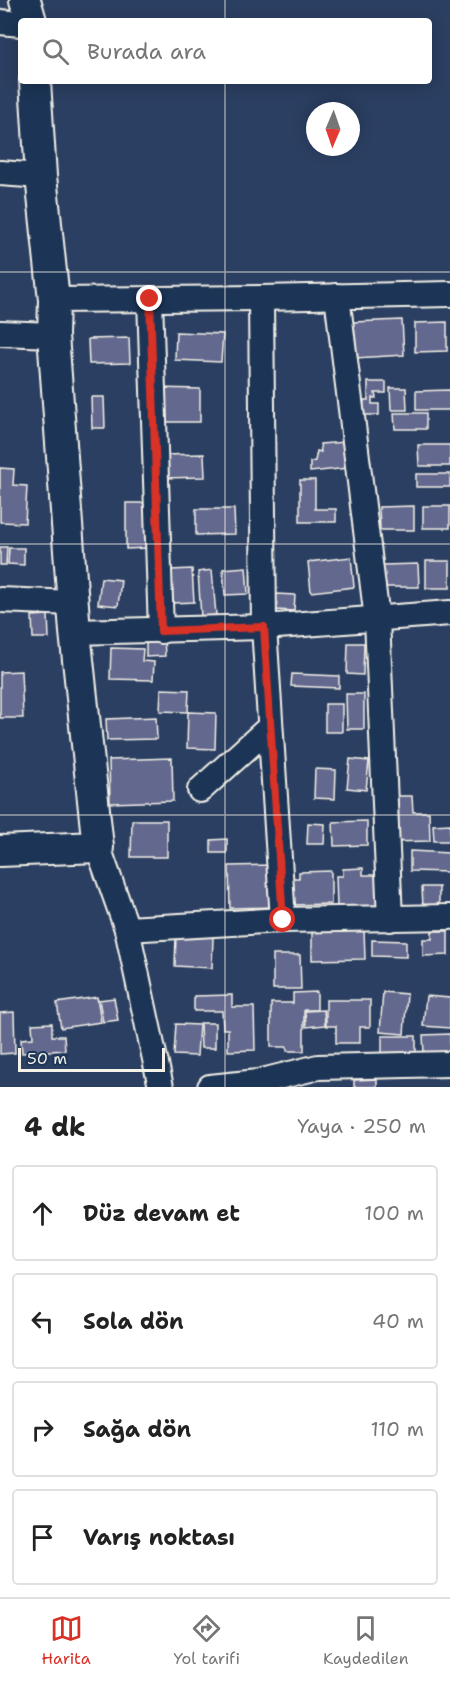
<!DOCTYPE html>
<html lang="tr">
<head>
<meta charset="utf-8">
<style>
	body { margin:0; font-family:"Shantell Sans",sans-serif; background:#f2f2f2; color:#222 }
	.compass { position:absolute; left:306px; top:102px; width:54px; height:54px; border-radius:50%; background:#fff; box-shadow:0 3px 15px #0003; rotate:182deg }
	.scale { position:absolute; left:18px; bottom:15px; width:147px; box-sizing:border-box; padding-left:6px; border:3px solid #f4f1e8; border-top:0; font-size:16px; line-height:21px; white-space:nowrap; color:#f4f1e8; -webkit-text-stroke:4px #1d3557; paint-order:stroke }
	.stop { position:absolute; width:18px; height:18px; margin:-14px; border:4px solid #d93025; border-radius:50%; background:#fff }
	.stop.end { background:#d93025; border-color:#fff; box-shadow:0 2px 6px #0008 }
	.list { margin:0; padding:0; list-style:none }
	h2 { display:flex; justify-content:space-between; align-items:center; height:78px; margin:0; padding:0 24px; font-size:26px }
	h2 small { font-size:20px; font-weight:400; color:#767676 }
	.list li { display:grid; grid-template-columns:39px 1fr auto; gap:18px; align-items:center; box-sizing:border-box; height:96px; margin:0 12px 12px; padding:0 12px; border:2px solid #e0e0e0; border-radius:6px }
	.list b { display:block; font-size:22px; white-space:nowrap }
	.list em { font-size:20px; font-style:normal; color:#767676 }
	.icon { flex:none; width:33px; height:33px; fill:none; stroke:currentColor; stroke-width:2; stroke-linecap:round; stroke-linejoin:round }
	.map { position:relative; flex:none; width:450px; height:1087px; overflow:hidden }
	.search { position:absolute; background:#fff; box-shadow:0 3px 15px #0003; left:18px; right:18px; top:18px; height:66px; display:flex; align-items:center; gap:15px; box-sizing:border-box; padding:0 21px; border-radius:6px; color:#767676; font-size:22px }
	.sheet { height:510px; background:#fff }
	nav { display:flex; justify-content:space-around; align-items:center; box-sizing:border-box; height:84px; border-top:2px solid #e0e0e0; background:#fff; font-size:16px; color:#767676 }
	nav a { display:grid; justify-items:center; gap:3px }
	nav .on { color:#d93025 }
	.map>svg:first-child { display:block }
</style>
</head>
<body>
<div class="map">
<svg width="450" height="1087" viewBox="0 0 450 1087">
	<rect width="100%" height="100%" fill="#2b3f62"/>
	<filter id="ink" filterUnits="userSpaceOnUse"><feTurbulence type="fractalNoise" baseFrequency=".0167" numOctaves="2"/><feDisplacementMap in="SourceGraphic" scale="12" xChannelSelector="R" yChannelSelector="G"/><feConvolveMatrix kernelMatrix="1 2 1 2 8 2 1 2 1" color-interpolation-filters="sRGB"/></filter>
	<g filter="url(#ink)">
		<g fill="#63678e" stroke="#f4f1e8" stroke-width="1.5">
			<polygon points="402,320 404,355 355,358 353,322"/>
			<polygon points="447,322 447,351 415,352 415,323"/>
			<polygon points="176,332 223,334 221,362 175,360"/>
			<polygon points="129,338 130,363 89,364 88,339"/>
			<polygon points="368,382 386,382 386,393 375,393 376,398 372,398 372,404 379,404 379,415 363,415 364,400 368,400"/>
			<polygon points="155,388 200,389 200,422 155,422"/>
			<polygon points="390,388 406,388 407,410 391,410"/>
			<polygon points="450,390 450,410 416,410 416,391"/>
			<polygon points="91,397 104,397 105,428 92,428"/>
			<polygon points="394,413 426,413 426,429 395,429"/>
			<polygon points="346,442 348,468 310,472 310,462 315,461 317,451 321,452 320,444"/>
			<polygon points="418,445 450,445 450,466 419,466"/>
			<polygon points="204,454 205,477 163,478 163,455"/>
			<polygon points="0,468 14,469 13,485 27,486 25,523 0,522"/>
			<rect x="416" y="474" width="34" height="13"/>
			<polygon points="300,480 315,480 315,509 336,509 336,522 300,522"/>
			<polygon points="126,503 146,503 147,548 126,549"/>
			<polygon points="414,506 414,530 380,530 379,507"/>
			<rect x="423" y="506" width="27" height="22"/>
			<polygon points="196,509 234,509 235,534 196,535"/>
			<polygon points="0,547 7,547 6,565 0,565"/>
			<polygon points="9,548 24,548 24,565 8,564"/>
			<polygon points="351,557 354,587 311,592 308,562"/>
			<rect x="426" y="561" width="24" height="27"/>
			<polygon points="418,564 419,587 383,587 383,565"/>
			<polygon points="246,567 248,594 225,595 223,569"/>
			<polygon points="192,569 194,602 173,603 171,570"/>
			<polygon points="212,570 216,615 201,617 198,572"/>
			<polygon points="101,578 121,580 118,606 98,604"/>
			<polygon points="276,594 295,595 294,611 275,610"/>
			<polygon points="48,615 49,638 33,638 32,616"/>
			<polygon points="164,637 165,656 146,657 146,638"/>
			<polygon points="348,643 364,643 363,675 347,674"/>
			<polygon points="111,648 143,649 142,661 154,662 153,680 110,679"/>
			<polygon points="21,671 23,718 0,718 0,672"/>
			<polygon points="292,674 339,676 339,688 291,686"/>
			<polygon points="161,689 189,690 188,712 160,711"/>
			<polygon points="346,694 364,694 364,729 347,729"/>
			<rect x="325" y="704" width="17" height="28"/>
			<polygon points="188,712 216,713 215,749 187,748"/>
			<polygon points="156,717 157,739 107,740 106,719"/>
			<polygon points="172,758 173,801 110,803 109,760"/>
			<polygon points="350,759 369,761 366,790 347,788"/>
			<polygon points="315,769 336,770 335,799 314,798"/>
			<polygon points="389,796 412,796 413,812 429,812 430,841 390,842"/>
			<polygon points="132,820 167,820 167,857 131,857"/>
			<polygon points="367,821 367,845 334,846 333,822"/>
			<polygon points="308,823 325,824 324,844 307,844"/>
			<polygon points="450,824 450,841 434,841 433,825"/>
			<polygon points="227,839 227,853 211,853 211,840"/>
			<polygon points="410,851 449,853 449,872 410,871"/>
			<polygon points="275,865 276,907 230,908 229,866"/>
			<polygon points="363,868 363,875 379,875 380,907 337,908 336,876 343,876 343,869"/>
			<polygon points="331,871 331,904 289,905 289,878 299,878 299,872"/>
			<polygon points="422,887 439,887 439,906 423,907"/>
			<polygon points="364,930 365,959 312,960 312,931"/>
			<polygon points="432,931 448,931 448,955 423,956 423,939 432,939"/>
			<polygon points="176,936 213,937 212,968 175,966"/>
			<polygon points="372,940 406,941 406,957 372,956"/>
			<polygon points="273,955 300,955 301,989 273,989"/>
			<polygon points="317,992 317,1010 304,1010 304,1051 287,1051 287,1047 271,1047 271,1003 293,1003 293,993"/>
			<polygon points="383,992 407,994 404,1034 380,1032"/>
			<polygon points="232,995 232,1007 254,1007 255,1050 228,1051 228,1029 223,1029 222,1011 194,1011 194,996"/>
			<polygon points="426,996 450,998 450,1028 423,1026"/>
			<polygon points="97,997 101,1022 61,1028 57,1003"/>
			<polygon points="114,998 118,1020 103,1022 99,1000"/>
			<polygon points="326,1000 370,1000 370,1027 360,1027 360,1043 336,1043 336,1026 326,1026"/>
			<polygon points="324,1010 325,1025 306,1027 305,1011"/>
			<polygon points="14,1012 15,1053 0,1054 0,1013"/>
			<polygon points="52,1023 52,1036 64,1036 65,1050 22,1053 21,1039 33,1038 32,1024"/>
			<polygon points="200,1023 215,1023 215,1048 201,1048"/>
			<polygon points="176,1024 199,1025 197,1056 174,1055"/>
			<polygon points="450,1034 450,1052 424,1053 423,1035"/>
			<rect x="382" y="1036" width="34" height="19"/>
			<polygon points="377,1079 377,1087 354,1087 354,1080"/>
		</g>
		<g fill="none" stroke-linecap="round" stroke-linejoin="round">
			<defs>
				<g id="minor">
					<polyline points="0,22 21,24"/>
					<polyline points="0,173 41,176"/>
					<polyline points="337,296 377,619 390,919"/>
					<polyline points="261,298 264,627 283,920"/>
					<polyline points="150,299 161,631"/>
					<polyline points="54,300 261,298 450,294"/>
					<polyline points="0,333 53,335"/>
					<polyline points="0,600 73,603"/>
					<polyline points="75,632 264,627 450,613"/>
					<polyline points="200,790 270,727"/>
					<polyline points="98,847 127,929 161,1087"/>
					<polyline points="127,929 283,920 450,917"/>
					<polyline points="210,1087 258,1082 318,1067 450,1064"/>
				</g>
				<g id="tertiary">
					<polyline points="25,0 31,21"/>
					<polyline points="0,851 98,847 75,632 53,335 54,300 41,176 35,81"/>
				</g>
			</defs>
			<use href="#minor" stroke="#f4f1e8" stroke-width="28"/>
			<use href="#tertiary" stroke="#f4f1e8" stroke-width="34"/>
			<use href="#minor" stroke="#1d3557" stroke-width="24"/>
			<use href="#tertiary" stroke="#1d3557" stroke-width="30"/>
		</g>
	</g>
	<g fill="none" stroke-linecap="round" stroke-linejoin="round" filter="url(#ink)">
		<polyline stroke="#d93025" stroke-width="8" points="150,299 161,631 264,627 283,920"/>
	</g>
	<path fill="none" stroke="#f4f1e8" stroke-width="1.5" stroke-opacity="0.55" d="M 225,0 L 225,21M 225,81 L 225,1087M 0,272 L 450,272M 0,544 L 450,544M 0,815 L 450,815"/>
</svg>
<svg class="compass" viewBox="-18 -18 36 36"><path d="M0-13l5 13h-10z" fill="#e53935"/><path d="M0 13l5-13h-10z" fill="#767676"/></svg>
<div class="scale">50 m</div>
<div class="stop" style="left:283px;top:920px"></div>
<div class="stop end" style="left:150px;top:299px"></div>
<div class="search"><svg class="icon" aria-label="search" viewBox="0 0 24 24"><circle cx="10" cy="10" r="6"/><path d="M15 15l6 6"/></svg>Burada ara</div>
</div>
<section class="sheet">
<h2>4 dk<small>Yaya · 250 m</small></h2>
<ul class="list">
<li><svg class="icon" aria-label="ahead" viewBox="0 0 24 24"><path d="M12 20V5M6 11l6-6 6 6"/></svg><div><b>Düz devam et</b></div><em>100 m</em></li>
<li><svg class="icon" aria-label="left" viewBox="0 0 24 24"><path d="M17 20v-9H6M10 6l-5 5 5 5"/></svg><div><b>Sola dön</b></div><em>40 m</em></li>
<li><svg class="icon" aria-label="right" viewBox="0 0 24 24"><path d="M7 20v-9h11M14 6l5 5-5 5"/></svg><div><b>Sağa dön</b></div><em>110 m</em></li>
<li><svg class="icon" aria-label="arrive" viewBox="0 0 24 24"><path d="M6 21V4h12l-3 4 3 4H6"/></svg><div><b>Varış noktası</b></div></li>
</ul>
</section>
<nav>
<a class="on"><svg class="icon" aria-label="map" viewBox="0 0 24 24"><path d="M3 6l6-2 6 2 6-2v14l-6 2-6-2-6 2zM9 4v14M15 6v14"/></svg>Harita</a>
<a><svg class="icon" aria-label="directions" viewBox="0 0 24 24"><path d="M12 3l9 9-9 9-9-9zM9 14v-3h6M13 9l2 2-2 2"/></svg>Yol tarifi</a>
<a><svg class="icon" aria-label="saved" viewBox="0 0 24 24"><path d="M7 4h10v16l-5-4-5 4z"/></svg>Kaydedilen</a>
</nav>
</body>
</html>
